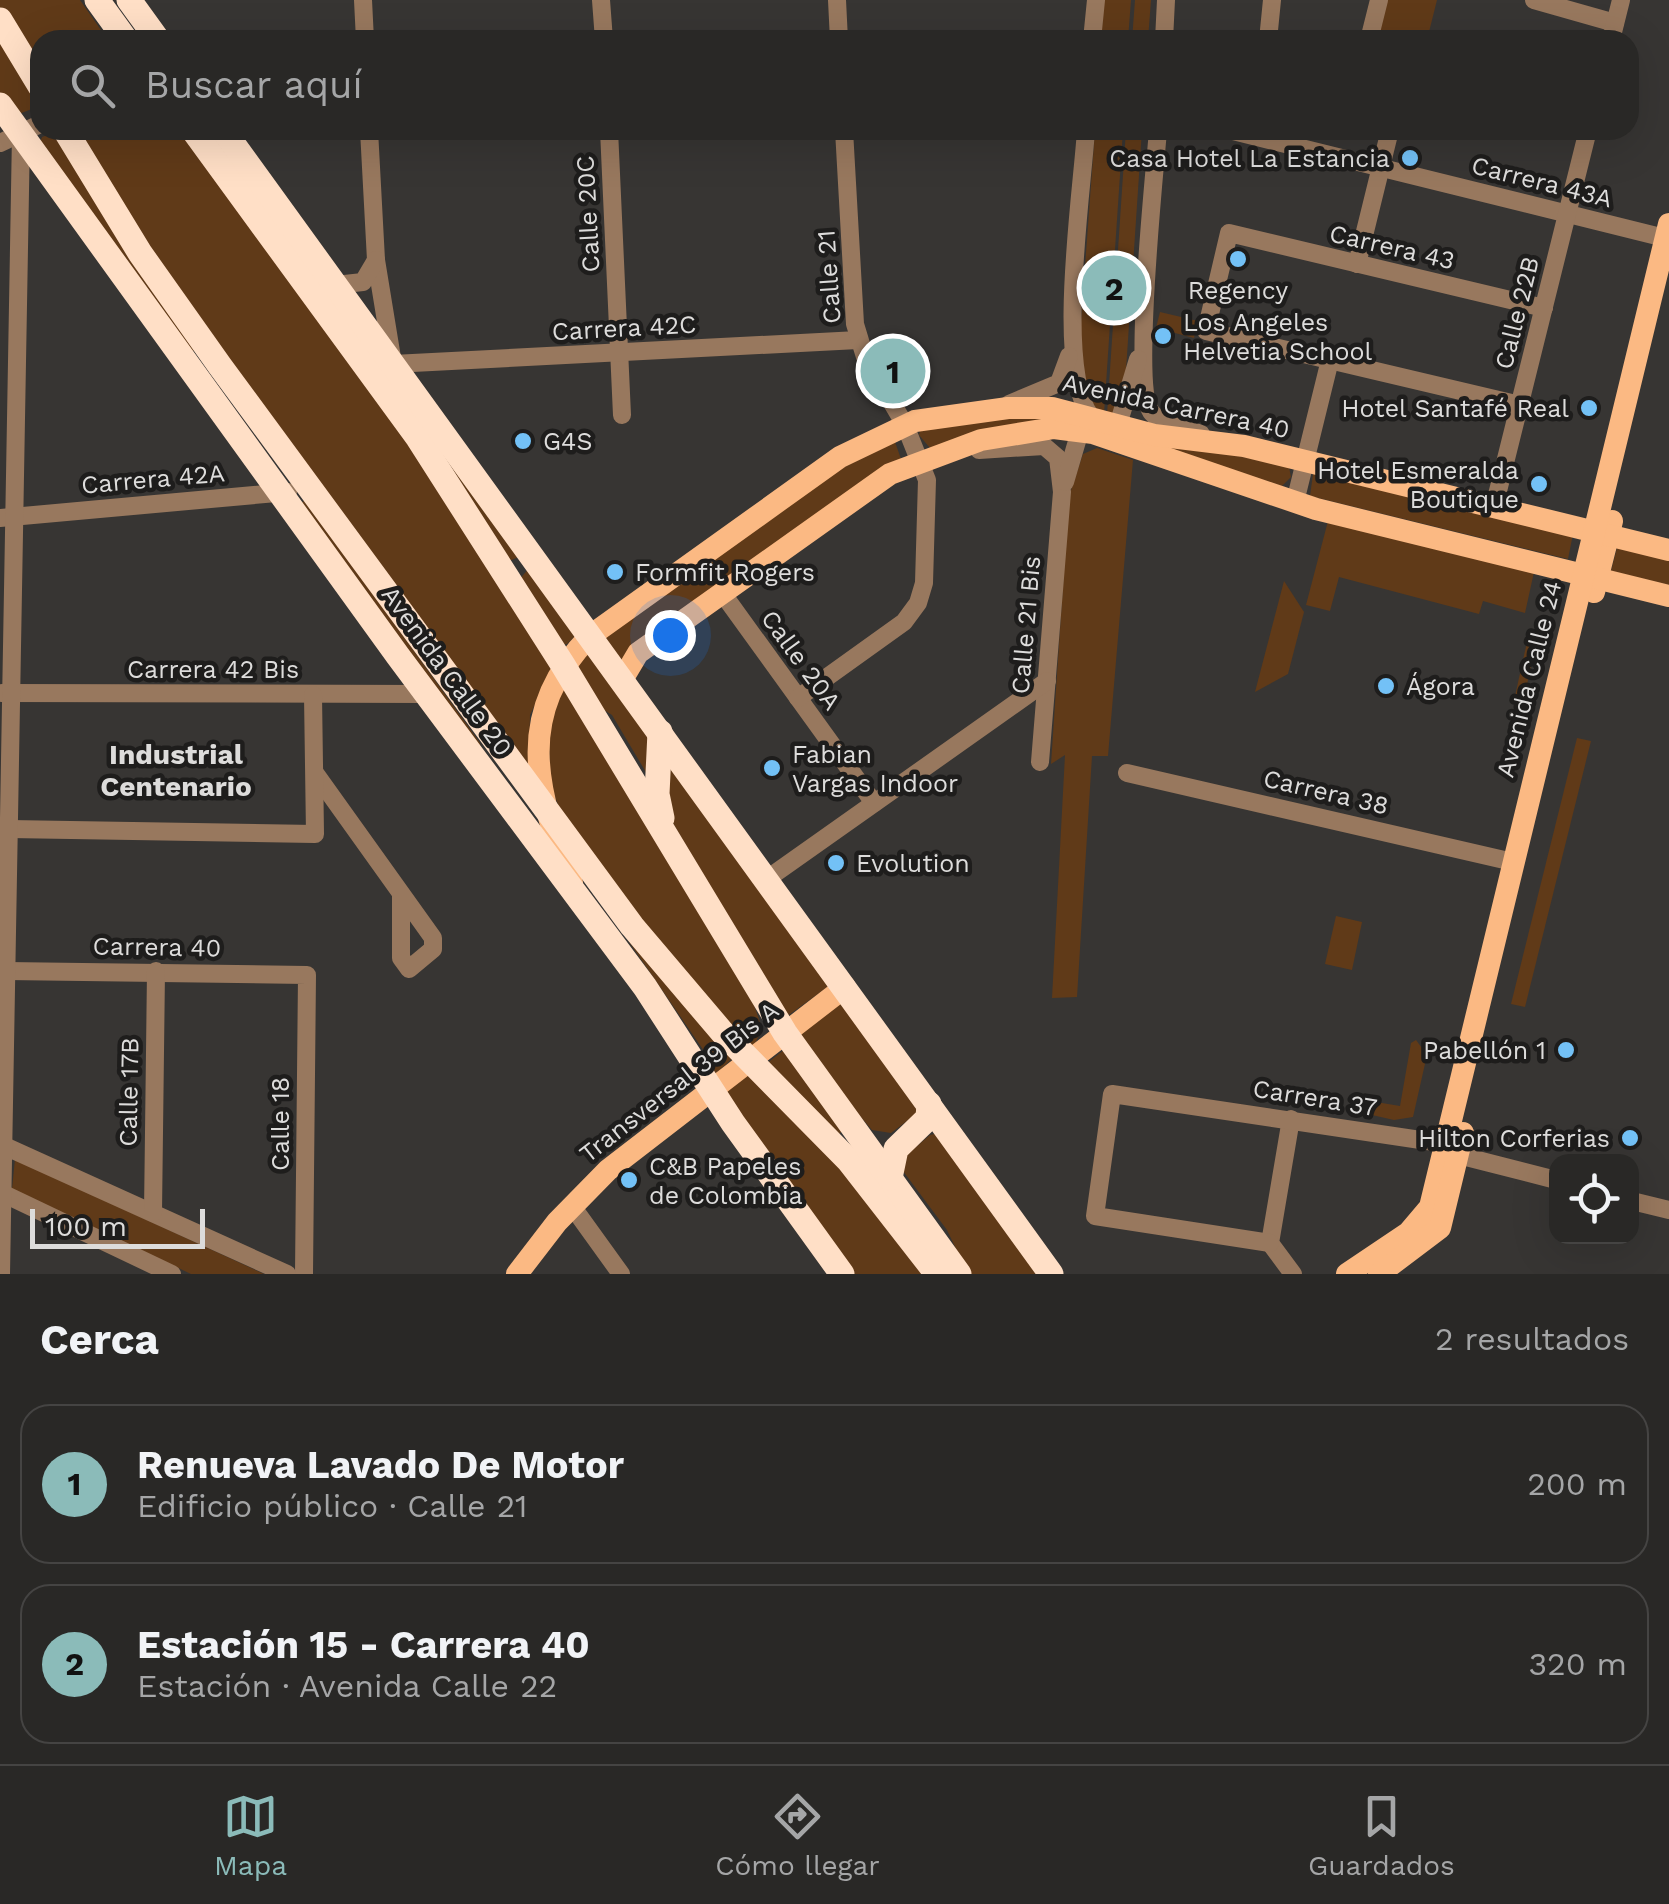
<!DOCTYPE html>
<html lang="es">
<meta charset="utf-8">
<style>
:root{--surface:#292826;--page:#353432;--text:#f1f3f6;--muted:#a5a6a7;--line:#454443;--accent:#8bbbb9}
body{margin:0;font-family:"Work Sans",sans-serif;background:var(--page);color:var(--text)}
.controls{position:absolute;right:30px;bottom:30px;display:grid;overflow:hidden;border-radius:20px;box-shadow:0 10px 40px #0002}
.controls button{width:90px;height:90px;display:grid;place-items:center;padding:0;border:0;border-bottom:2px solid var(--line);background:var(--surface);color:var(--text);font:50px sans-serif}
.scale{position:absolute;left:30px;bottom:25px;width:175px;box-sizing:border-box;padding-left:10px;border:5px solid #dddcdb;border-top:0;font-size:28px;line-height:35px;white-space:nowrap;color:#dddcdb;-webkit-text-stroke:8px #1e1d1c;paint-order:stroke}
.you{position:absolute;left:670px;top:635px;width:35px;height:35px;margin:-25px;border:8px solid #fff;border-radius:50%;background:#1a73e8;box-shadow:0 0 0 15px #1a73e833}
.badge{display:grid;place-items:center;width:65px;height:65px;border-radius:50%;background:var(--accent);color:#111;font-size:32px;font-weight:700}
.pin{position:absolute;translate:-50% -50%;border:5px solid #fff;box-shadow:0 2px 10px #0006}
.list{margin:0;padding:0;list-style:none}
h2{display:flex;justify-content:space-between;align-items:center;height:130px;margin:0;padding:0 40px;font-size:42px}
h2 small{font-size:32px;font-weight:400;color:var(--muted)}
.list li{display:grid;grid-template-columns:65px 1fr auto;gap:30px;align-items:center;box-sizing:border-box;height:160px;margin:0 20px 20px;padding:0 20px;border:2px solid var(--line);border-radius:30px}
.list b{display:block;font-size:38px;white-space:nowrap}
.list p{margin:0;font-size:32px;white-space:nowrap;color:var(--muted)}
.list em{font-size:32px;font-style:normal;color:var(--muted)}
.icon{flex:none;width:55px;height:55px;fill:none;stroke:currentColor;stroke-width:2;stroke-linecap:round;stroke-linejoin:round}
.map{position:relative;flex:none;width:1669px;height:1274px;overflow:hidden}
.search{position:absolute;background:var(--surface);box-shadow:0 10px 40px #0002;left:30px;right:30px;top:30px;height:110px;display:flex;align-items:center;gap:25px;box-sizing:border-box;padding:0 35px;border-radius:30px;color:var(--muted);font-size:38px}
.sheet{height:490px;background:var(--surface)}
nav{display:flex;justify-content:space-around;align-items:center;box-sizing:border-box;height:140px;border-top:2px solid var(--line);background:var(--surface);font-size:28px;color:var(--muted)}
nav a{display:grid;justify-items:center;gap:5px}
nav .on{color:var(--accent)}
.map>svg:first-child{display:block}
</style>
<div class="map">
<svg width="1669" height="1274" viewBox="0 0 1669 1274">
<rect width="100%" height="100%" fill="#373533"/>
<g fill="#603a18">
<path d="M 0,0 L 80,0 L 108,40 L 40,40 L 40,76 L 0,9 Z"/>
<path d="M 1104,0 L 1131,0 L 1128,40 L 1101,40 Z"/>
<path d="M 1135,0 L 1151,0 L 1148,40 L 1132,40 Z"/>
<path d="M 1385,0 L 1437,0 L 1427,40 L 1376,40 Z"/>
<path d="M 0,36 L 40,106 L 16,115 L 0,93 Z"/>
<path d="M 75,130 L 181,130 L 377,392 L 553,666 L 530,715 L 529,769 L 125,216 Z"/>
<path d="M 1095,130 L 1123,130 L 1104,414 L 1090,412 L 1079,349 Z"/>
<path d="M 1126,130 L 1142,130 L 1125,385 L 1120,411 L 1107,415 Z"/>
<path d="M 54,133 L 196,348 L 189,355 L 39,146 L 42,137 Z"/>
<path d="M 1160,312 L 1198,321 L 1194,338 L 1156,328 Z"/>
<path d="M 402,387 L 521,556 L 509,561 Z"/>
<path d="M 1007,414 L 1090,423 L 930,448 L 919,435 L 921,428 Z"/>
<path d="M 895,442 L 901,459 L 620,666 L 600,639 L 826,476 Z"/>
<path d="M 1159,446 L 1193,446 L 1289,467 L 1291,477 L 1282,486 Z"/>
<path d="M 1097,448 L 1133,460 L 1108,756 L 1092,756 L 1077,997 L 1052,998 L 1065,755 L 1051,764 L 1069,496 L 1083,454 Z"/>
<path d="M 1313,474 L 1573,534 L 1568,559 L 1310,496 Z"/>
<path d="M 306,500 L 480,743 L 483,766 L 297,505 Z"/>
<path d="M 1328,521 L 1534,572 L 1525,613 L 1483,601 L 1479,614 L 1339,577 L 1330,611 L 1306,605 Z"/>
<path d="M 1618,544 L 1669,557 L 1669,585 L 1611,571 Z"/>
<path d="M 529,568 L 579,632 L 567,644 L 562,645 L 519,580 Z"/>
<path d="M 1284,581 L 1304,612 L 1288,674 L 1255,692 Z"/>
<path d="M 1527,642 L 1536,644 L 1524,698 L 1515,696 Z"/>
<path d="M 592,646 L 651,732 L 650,779 L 612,715 L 599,707 L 574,664 Z"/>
<path d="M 563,682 L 753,1002 L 762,1028 L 752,1051 L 654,939 L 562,816 L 551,785 L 548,725 Z"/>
<path d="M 1577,738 L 1591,741 L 1525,1007 L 1511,1004 Z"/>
<path d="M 671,755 L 833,983 L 786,1017 L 664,808 Z"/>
<path d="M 1336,916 L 1362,922 L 1352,970 L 1325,964 Z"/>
<path d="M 627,939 L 733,1058 L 714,1075 L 704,1051 Z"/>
<path d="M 844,999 L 919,1112 L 891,1133 L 872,1130 L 832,1084 L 797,1033 Z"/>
<path d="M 1416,1040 L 1427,1055 L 1413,1117 L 1394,1120 L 1363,1113 L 1365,1106 L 1375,1108 L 1376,1102 L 1400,1106 L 1411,1043 Z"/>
<path d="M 785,1049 L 843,1130 L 837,1136 L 766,1064 Z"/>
<path d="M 749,1074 L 838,1162 L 926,1274 L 851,1274 L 720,1094 Z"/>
<path d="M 939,1133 L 1036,1265 L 1035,1274 L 968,1274 L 947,1230 L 903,1171 L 905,1156 L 930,1135 Z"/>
<path d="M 15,1159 L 264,1274 L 191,1274 L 12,1189 Z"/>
</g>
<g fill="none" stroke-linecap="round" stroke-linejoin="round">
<g stroke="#98785e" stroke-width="18">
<path d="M 363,0 L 365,40"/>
<path d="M 601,0 L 604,40"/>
<path d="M 837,0 L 839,40"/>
<path d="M 1534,0 L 1615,23"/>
<path d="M 1092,40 L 1096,0"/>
<path d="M 1164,40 L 1166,0"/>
<path d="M 1268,40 L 1272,0"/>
<path d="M 1369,40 L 1379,0"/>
<path d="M 1611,40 L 1621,0"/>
<path d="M 369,130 L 376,260 L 393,364"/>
<path d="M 609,130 L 622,415"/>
<path d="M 1086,130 C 1082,194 1055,369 1091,417"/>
<path d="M 1158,130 C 1155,171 1131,391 1152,413 C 1162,425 1187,429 1201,434"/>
<path d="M 1229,130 L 1669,239"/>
<path d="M 0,143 L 40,124"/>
<path d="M 1357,264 L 1390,130"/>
<path d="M 335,285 L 363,282 L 376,260"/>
<path d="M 393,364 L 858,340"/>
<path d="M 1009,404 L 1059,383 L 1069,356"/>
<path d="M 1520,405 L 1206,331 L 1229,233 L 1544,308"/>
<path d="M 1118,425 L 1138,359"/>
<path d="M 979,450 L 1044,446 L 1058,458 L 1062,492 L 1040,762"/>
<path d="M 1065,482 L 1080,431"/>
<path d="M 1295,502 L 1330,360"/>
<path d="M 1494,507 L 1588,130"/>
<path d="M 0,518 L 288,492"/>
<path d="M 723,594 L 874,803"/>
<path d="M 2,693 L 426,694"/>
<path d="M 798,698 L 904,622 L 918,603 L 924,583 L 927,480 L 905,425 L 865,357 L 855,324 L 844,130"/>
<path d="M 315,773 L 433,938 L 433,949 L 409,969 L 401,958 L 401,894"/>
<path d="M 1127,773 L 1513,862"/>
<path d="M 9,829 L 315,834 L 313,695"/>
<path d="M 767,879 L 1047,681"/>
<path d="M 6,971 L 307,975 L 304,1274"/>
<path d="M 1291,1119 L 1270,1243 L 1293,1274"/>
<path d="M 0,1144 L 287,1274"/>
<path d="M 0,1192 L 172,1274"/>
<path d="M 1632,1201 L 1669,1210"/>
<path d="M 572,1206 L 621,1274"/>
<path d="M 153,1213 L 156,971"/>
<path d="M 1270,1243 L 1095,1216 L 1112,1094 L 1434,1142 L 1466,1157 L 1556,1180"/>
<path d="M 1,1274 L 21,134"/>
</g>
<g stroke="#fbb983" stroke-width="22">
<path d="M 1594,592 L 1612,521"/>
<path d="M 622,680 L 638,653 L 890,474 L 981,440 L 1054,428 L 1093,433 L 1316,509 L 1669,596"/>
<path d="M 572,883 C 536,791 513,714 590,636 L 840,457 L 915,421 L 1008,408 L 1052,408 L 1154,435 L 1244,446 L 1669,550"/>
<path d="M 517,1274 L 557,1222 L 608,1170 L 845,987"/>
<path d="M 1347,1274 L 1408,1233 L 1430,1207 L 1669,224"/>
<path d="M 1379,1274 L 1440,1228 L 1463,1133"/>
</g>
<g stroke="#ffdfc6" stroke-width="25">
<path d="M 97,0 L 126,40"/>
<path d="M 129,0 L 158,40"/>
<path d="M 0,20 L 40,86"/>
<path d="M 0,105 L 398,656 L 645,987 L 733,1123 L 842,1274"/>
<path d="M 65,130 L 140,253 L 220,366 L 632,926 L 722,1032 L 849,1161 L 937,1274"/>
<path d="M 193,130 L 418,438 L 563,665 L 785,1033 L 959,1274"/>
<path d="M 223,130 L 1051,1274"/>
<path d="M 660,732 L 657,794 L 662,818"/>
<path d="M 890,1178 L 896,1149 L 928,1118 L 929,1104"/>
</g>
</g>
<g fill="#73c1f6" stroke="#1e1d1c" stroke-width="4">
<circle cx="1410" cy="158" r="10"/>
<circle cx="1238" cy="259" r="10"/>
<circle cx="1163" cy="336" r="10"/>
<circle cx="1589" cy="408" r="10"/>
<circle cx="523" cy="441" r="10"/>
<circle cx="1539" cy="484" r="10"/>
<circle cx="615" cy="572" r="10"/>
<circle cx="1386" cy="686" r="10"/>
<circle cx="772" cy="768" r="10"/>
<circle cx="836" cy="863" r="10"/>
<circle cx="1566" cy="1050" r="10"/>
<circle cx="1630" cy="1138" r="10"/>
<circle cx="629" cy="1180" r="10"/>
</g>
<g text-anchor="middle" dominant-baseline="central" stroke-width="9" stroke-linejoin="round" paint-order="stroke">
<g font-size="25" fill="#dddcdb" stroke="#1e1d1c" text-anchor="start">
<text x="1390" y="158" text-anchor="end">Casa Hotel La Estancia</text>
<text x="1238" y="290" text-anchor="middle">Regency</text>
<text x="1183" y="322">Los Angeles<tspan x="1183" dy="29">Helvetia School</tspan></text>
<text x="1569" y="408" text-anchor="end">Hotel Santafé Real</text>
<text x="543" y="441">G4S</text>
<text x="1519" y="470" text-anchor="end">Hotel Esmeralda<tspan x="1519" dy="29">Boutique</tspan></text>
<text x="635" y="572">Formfit Rogers</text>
<text x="1406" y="686">Ágora</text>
<text x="792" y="754">Fabian<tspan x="792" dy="29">Vargas Indoor</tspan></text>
<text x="856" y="863">Evolution</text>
<text x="1546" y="1050" text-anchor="end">Pabellón 1</text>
<text x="1610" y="1138" text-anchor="end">Hilton Corferias</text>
<text x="649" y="1166">C&amp;B Papeles<tspan x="649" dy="29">de Colombia</tspan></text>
</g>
<g font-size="25" fill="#dddcdb" stroke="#1e1d1c">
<text transform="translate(1542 182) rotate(14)">Carrera 43A</text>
<text transform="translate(588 214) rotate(-93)">Calle 20C</text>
<text transform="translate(1392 247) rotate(13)">Carrera 43</text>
<text transform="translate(829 277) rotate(-94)">Calle 21</text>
<text transform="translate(1517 313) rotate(-76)">Calle 22B</text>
<text transform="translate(624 328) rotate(-3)">Carrera 42C</text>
<text transform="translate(1176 406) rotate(12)">Avenida Carrera 40</text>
<text transform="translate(153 479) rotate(-5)">Carrera 42A</text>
<text transform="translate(1026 625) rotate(-85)">Calle 21 Bis</text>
<text transform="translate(801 660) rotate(54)">Calle 20A</text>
<text x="213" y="669">Carrera 42 Bis</text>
<text transform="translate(447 671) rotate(54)">Avenida Calle 20</text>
<text transform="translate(1529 679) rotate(-76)">Avenida Calle 24</text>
<text transform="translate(1326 792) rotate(13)">Carrera 38</text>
<text transform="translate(157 947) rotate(1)">Carrera 40</text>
<text transform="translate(679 1082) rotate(-38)">Transversal 39 Bis A</text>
<text transform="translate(129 1092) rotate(-89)">Calle 17B</text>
<text transform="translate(1315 1098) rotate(9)">Carrera 37</text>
<text transform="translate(280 1124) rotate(-90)">Calle 18</text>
</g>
<g font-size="28" font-weight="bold" fill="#dddcdb" stroke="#1e1d1c">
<text x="176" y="754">Industrial<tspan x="176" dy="32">Centenario</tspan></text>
</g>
</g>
</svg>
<div class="controls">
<button><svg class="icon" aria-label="locate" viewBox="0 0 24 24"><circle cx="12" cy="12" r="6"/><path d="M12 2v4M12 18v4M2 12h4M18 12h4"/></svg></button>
</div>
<div class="scale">100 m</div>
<div class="you"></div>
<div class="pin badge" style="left:893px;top:371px">1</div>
<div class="pin badge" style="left:1114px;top:288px">2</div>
<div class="search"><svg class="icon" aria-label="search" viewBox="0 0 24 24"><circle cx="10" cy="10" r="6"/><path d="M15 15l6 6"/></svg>Buscar aquí</div>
</div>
<section class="sheet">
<h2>Cerca<small>2 resultados</small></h2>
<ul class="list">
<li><span class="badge">1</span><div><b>Renueva Lavado De Motor</b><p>Edificio público · Calle 21</p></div><em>200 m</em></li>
<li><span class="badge">2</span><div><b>Estación 15 - Carrera 40</b><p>Estación · Avenida Calle 22</p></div><em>320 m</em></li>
</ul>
</section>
<nav>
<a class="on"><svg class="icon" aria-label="map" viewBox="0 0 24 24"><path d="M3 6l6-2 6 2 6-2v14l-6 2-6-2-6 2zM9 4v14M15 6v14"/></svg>Mapa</a>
<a><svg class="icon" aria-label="directions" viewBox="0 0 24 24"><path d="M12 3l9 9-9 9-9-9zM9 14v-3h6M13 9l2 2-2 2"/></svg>Cómo llegar</a>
<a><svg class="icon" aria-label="saved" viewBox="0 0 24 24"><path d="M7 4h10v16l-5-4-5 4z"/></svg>Guardados</a>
</nav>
